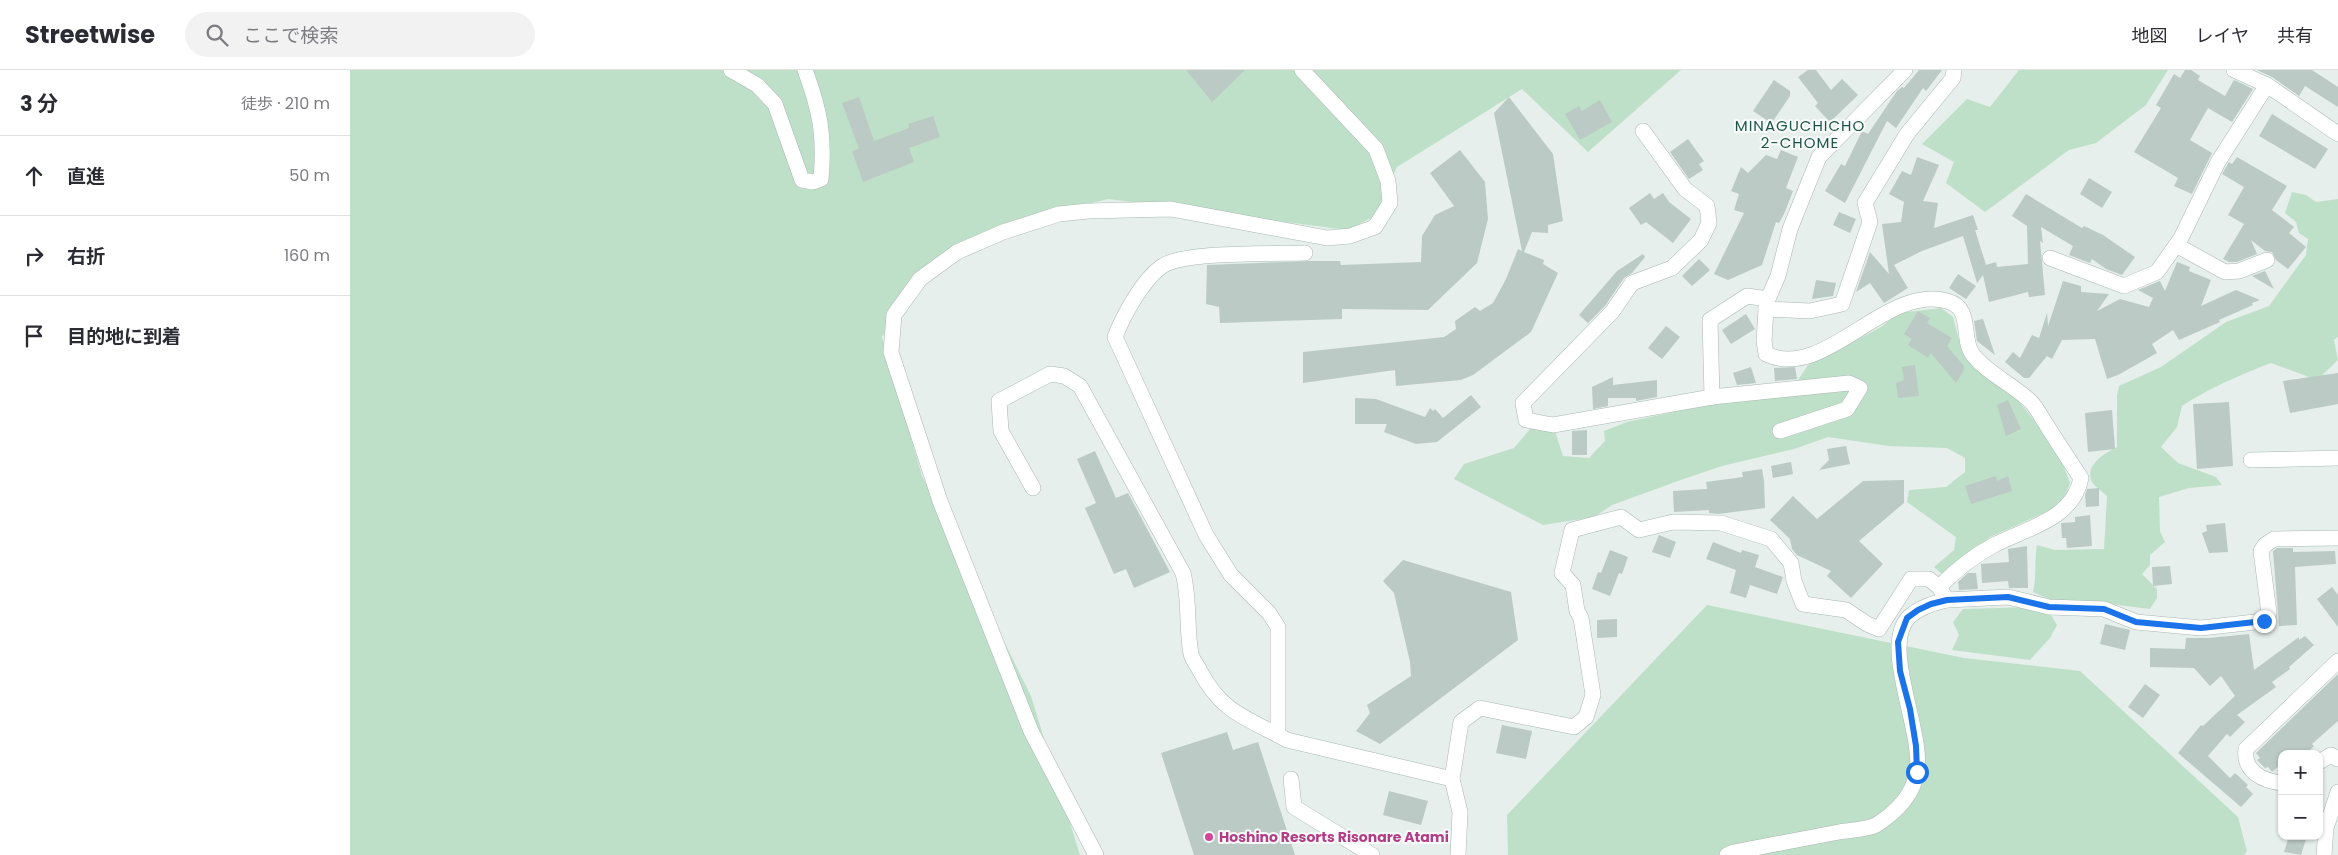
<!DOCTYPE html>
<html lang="ja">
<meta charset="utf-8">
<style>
:root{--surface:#fff;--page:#f2f2f3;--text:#2b2b33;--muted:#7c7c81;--line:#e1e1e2}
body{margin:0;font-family:Poppins,"Noto Sans JP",sans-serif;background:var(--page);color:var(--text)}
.controls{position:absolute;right:15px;bottom:15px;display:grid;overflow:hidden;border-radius:10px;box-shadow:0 1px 4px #0004}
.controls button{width:45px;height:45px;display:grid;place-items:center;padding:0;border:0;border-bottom:1px solid var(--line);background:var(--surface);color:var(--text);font:25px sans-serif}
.stop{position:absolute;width:15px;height:15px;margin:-11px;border:4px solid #1a73e8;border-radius:50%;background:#fff}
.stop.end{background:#1a73e8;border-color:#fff;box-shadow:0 1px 5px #0008}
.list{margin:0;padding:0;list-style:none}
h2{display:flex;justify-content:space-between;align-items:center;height:65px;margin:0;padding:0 20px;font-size:21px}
h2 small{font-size:16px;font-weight:400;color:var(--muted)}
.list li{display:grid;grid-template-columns:32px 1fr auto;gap:15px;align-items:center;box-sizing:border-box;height:80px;padding:0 20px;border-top:1px solid var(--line)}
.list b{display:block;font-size:19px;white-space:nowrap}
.list em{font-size:16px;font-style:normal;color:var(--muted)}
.icon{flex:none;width:28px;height:28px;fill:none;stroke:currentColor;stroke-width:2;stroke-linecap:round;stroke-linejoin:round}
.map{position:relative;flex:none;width:1988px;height:785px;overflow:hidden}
header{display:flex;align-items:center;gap:30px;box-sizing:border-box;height:70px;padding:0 25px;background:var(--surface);border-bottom:1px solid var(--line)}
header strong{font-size:24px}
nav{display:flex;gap:28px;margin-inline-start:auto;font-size:18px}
.search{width:350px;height:45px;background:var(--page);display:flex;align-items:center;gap:12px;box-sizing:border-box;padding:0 18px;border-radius:28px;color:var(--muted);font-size:19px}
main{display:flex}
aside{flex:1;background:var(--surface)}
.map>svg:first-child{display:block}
</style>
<header>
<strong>Streetwise</strong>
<div class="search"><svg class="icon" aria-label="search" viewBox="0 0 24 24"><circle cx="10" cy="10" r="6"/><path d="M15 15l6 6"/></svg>ここで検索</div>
<nav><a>地図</a><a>レイヤ</a><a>共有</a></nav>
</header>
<main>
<aside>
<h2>3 分<small>徒歩 · 210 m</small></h2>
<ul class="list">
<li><svg class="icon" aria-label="ahead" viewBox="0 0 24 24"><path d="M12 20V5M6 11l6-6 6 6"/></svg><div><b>直進</b></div><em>50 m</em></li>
<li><svg class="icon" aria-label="right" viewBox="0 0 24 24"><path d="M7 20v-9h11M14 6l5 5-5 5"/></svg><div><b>右折</b></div><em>160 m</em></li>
<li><svg class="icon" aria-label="arrive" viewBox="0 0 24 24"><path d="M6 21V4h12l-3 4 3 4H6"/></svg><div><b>目的地に到着</b></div></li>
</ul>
</aside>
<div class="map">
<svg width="1988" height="785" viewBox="0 0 1988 785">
<rect width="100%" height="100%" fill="#e6efeb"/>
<g fill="#bfe0c8">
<path d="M 0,0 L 1331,0 L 1238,82 L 1172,19 L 1047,97 L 1025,146 L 997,160 L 758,129 L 649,156 L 569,205 L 532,267 L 572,406 L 681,626 L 730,785 L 0,785 Z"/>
<path d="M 1669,0 L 1818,0 L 1796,35 L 1746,73 L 1719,80 L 1635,142 L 1596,113 L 1604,92 L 1572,74 L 1617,29 L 1640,37 Z"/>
<path d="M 1942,122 L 1956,125 L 1966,132 L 1988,129 L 1988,267 L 1984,270 L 1988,290 L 1967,310 L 1921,293 C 1890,305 1859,318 1832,336 L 1827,357 L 1811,377 L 1828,393 L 1866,407 L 1872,415 L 1839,418 L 1809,427 L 1810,461 L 1815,472 L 1800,485 L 1800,495 L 1792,504 L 1807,519 L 1807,528 L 1800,539 L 1728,530 L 1701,530 L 1683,522 C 1687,506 1684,491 1687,475 L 1705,480 L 1754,479 L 1757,426 C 1753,422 1745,417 1742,412 C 1734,395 1755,383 1767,377 L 1767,325 L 1769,316 L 1811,297 L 1876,252 L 1919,236 L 1956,185 L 1958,169 L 1949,163 L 1946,152 L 1935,143 Z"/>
<path d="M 1591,238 L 1603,247 L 1611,278 L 1629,300 L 1655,315 L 1699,368 L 1714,397 L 1720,413 L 1712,435 L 1640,467 L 1594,506 L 1584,497 L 1604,480 L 1606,467 L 1557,432 L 1559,420 L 1596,417 L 1615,402 L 1615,388 L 1597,378 L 1539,376 L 1478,367 L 1444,379 L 1372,396 L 1328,411 L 1262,435 L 1244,447 L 1193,455 L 1104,409 L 1114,394 L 1164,378 L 1181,358 L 1203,355 L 1213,386 L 1239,388 L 1255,371 L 1254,361 L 1277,352 L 1444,316 L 1458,295 L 1531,257 L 1549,243 Z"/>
<path d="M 1357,535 L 1614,588 L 1730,601 L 1888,747 L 1897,781 L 1894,785 L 1158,785 L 1157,745 Z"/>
<path d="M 1687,537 L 1701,545 L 1707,555 L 1700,568 L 1680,590 L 1602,580 L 1609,565 L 1603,552 L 1613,539 Z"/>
</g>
<g fill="#bbcac4">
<path d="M 836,0 L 895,0 L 862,32 Z"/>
<path d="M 1458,0 L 1466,0 L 1481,20 L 1492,9 L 1508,25 L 1480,52 L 1465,36 L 1468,33 L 1448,7 Z"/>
<path d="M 1569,0 L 1592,0 L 1576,21 L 1573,18 L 1546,58 L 1537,51 L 1495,133 L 1475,121 L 1491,94 L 1495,96 L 1512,61 L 1518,64 L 1547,21 L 1552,17 L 1554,18 Z"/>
<path d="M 1835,0 L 1841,0 L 1850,6 L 1848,10 L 1875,26 L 1884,10 L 1903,19 L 1882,52 L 1858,38 L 1840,70 L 1862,83 L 1842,124 L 1824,116 L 1828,108 L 1784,82 L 1811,38 L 1806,35 L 1824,4 L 1830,8 Z"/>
<path d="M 1907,0 L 1962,0 L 1988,17 L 1988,37 L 1955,16 L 1949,26 L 1922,7 Z"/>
<path d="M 1424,10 L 1440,21 L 1440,26 L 1423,51 L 1418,51 L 1403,41 Z"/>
<path d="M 509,27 L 524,71 L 559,58 L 558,54 L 583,46 L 590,67 L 559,78 L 564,92 L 513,112 L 502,81 L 509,79 L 492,33 Z"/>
<path d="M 1159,27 L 1203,84 L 1213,151 L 1198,155 L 1198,163 L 1182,162 L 1174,182 L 1194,190 L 1193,194 L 1208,203 L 1181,262 L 1123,305 L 1111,310 L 1046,316 L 1045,300 L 953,313 L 953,282 L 1094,267 L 1106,259 L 1105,251 L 1125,237 L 1130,241 L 1143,233 L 1156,209 L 1168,179 L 1172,181 L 1144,43 Z"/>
<path d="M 1250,30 L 1262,52 L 1230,70 L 1215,44 L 1229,36 L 1232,41 Z"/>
<path d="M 1922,44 L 1978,79 L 1965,99 L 1909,66 Z"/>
<path d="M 1338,69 L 1354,91 L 1349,94 L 1353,100 L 1339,109 L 1320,82 Z"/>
<path d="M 1110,80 L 1135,112 L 1138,149 L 1127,193 L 1078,240 L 992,239 L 992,249 L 870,253 L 869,237 L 856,234 L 857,195 L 960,191 L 990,191 L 991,195 L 1071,192 L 1072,166 L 1085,145 L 1104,136 L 1080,103 Z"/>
<path d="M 1431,80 L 1448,87 L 1436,118 L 1443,121 L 1434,144 L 1429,153 L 1426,152 L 1412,195 L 1378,210 L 1364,204 L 1394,143 L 1384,140 L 1389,124 L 1381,121 L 1391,97 L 1398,103 L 1416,85 L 1427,89 Z"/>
<path d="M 1567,87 L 1589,95 L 1573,131 L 1588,133 L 1584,158 L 1623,145 L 1628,160 L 1625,160 L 1636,195 L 1646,192 L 1647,197 L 1678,194 L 1677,156 L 1662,146 L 1676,124 L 1732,158 L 1734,156 L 1753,165 L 1785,187 L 1772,205 L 1756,199 L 1742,189 L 1740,193 L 1719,185 L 1723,176 L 1691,157 L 1693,173 L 1690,171 L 1695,225 L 1679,227 L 1678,222 L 1639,232 L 1633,205 L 1627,213 L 1613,166 L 1572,181 L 1544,195 L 1558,218 L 1534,233 L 1520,213 L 1506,222 L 1520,182 L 1539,204 L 1532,154 L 1551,152 L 1554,132 L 1539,124 L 1552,101 L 1561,105 Z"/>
<path d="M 1887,87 L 1937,116 L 1922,140 L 1944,157 L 1939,163 L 1956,177 L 1938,199 L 1926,190 L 1922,182 L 1915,181 L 1901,170 L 1907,184 L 1887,192 L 1879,192 L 1873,189 L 1894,154 L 1878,145 L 1894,117 L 1872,104 L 1879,92 L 1882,94 Z"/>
<path d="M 1739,108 L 1762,122 L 1752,138 L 1730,124 Z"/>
<path d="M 1300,123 L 1304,129 L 1313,123 L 1319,132 L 1341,149 L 1323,173 L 1296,152 L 1291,155 L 1279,138 Z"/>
<path d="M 1489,142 L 1506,149 L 1500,163 L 1483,155 Z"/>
<path d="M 1293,184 L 1295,187 L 1282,203 L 1274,208 L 1255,236 L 1238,253 L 1229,245 L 1267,201 Z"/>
<path d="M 1349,189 L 1360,200 L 1342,216 L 1332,206 Z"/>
<path d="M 1827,192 L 1840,197 L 1839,201 L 1861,210 L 1851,236 L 1886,220 L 1910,230 L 1902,233 L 1903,235 L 1869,250 L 1870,252 L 1829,270 L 1823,260 L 1802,274 L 1807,283 L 1768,305 L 1757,309 L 1745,269 L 1712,270 L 1702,289 L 1697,286 L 1679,308 L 1674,308 L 1655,292 L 1663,282 L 1670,288 L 1682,265 L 1689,268 L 1697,243 L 1698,256 L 1713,211 L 1731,216 L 1731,222 L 1759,224 L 1747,241 L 1770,229 L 1799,237 L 1803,228 L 1788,220 L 1810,211 L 1815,221 Z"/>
<path d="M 1915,201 L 1924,219 L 1902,206 Z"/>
<path d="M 1608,204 L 1626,216 L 1616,229 L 1599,218 Z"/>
<path d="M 1466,210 L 1486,213 L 1483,226 L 1462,229 Z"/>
<path d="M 1568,241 L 1580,248 L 1577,253 L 1602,268 L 1597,276 L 1614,296 L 1614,300 L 1606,313 L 1581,283 L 1578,288 L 1558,275 L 1562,269 L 1554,264 Z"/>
<path d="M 1396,244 L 1405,259 L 1381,274 L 1372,260 Z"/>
<path d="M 1633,249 L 1645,285 L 1627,271 L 1624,251 Z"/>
<path d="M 1316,256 L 1330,267 L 1312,289 L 1298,278 Z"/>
<path d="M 1565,295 L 1569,326 L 1548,328 L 1546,313 L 1554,310 L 1552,297 Z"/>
<path d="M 1401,297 L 1406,313 L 1387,315 L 1383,303 Z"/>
<path d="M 1445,297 L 1447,309 L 1425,311 L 1424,298 Z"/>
<path d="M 1988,303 L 1988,334 L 1940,343 L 1933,311 Z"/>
<path d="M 1263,307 L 1263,315 L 1307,310 L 1307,327 L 1286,331 L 1286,328 L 1258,328 L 1258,336 L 1243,339 L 1242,317 Z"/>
<path d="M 1121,325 L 1131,337 L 1087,372 L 1066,374 L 1034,362 L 1037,354 L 1005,354 L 1005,328 L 1026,329 L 1075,347 L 1080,338 L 1083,341 L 1085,339 L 1093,348 Z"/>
<path d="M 1658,330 L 1671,359 L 1656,366 L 1647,335 Z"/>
<path d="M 1879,332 L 1883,396 L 1847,399 L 1843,334 Z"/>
<path d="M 1762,340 L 1765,379 L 1738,382 L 1735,343 Z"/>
<path d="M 1237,360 L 1237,385 L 1222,385 L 1222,361 Z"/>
<path d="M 1496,376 L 1500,394 L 1469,400 L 1479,390 L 1477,379 Z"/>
<path d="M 745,381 L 766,428 L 778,423 L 820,502 L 784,518 L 776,499 L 764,504 L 735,438 L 746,433 L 727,389 Z"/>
<path d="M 1441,392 L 1443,404 L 1423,408 L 1421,396 Z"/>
<path d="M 1412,399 L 1414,411 L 1415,438 L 1368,444 L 1359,443 L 1359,440 L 1324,442 L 1323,421 L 1357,419 L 1356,412 L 1393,407 L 1392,402 Z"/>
<path d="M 1646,406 L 1647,411 L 1658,406 L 1662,421 L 1621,434 L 1615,416 Z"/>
<path d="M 1554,410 L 1554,433 L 1509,471 L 1533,494 L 1501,528 L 1477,506 L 1481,501 L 1447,485 L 1442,479 L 1440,469 L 1420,450 L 1443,426 L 1467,449 L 1513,411 Z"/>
<path d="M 1749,418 L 1749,436 L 1736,437 L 1735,425 L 1737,419 Z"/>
<path d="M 1740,445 L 1742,476 L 1717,478 L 1716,468 L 1712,468 L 1711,453 L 1725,452 L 1725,447 Z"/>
<path d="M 1875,453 L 1878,482 L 1859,483 L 1852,463 L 1857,461 L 1856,455 Z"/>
<path d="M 1309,465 L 1326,472 L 1320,488 L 1302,482 Z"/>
<path d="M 1363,472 L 1391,483 L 1392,480 L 1409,485 L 1405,497 L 1433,507 L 1427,524 L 1400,515 L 1396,528 L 1380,523 L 1386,500 L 1356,489 Z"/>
<path d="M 1677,476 L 1678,518 L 1659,518 L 1658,511 L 1632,513 L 1631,494 L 1659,492 L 1658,479 Z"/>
<path d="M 1927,478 L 1943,478 L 1943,482 L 1985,481 L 1986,494 L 1945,497 L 1947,555 L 1929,556 L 1923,481 Z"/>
<path d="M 1260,480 L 1278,487 L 1272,504 L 1269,503 L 1260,526 L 1242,519 L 1248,502 L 1251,503 Z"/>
<path d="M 1053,490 L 1161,522 L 1168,570 L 1030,674 L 1006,661 L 1020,643 L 1017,635 L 1061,606 L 1060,592 L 1044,523 L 1033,511 Z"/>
<path d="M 1820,496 L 1822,514 L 1803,516 L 1802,497 Z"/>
<path d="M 1618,503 L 1626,503 L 1628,519 L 1609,520 L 1608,512 Z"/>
<path d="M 1982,517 L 1988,525 L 1988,557 L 1967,529 Z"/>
<path d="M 1267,549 L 1267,567 L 1247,568 L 1247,550 Z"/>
<path d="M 1755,554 L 1780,560 L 1775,580 L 1750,574 Z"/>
<path d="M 1899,564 L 1904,600 L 1949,567 L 1949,570 L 1955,566 L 1964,575 L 1939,597 L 1940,599 L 1922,612 L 1926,617 L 1887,645 L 1895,652 L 1880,667 L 1877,664 L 1858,686 L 1880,708 L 1885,703 L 1898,715 L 1896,717 L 1903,724 L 1891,737 L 1828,683 L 1851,655 L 1853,656 L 1885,626 L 1871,606 L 1860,616 L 1844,598 L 1800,597 L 1800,578 L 1835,579 L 1836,568 L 1859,568 Z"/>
<path d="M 1988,604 L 1988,651 L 1962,674 L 1964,676 L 1956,684 L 1932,684 L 1932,693 L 1922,702 L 1918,697 L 1915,698 L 1907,690 L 1910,688 L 1906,683 Z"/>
<path d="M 1795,614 L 1810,625 L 1793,648 L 1778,637 Z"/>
<path d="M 1152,655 L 1182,661 L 1176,689 L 1146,683 Z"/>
<path d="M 877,662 L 883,680 L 908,672 L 945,785 L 844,785 L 811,683 Z"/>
<path d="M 1039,721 L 1078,731 L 1071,755 L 1033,745 Z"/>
<path d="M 1939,766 L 1957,766 L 1951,785 L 1934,782 Z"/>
</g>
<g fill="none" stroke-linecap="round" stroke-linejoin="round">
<defs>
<g id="minor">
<path d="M 381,0 L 407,15 L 425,34 L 452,110 L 463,112 L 471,109 C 475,66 470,40 455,0"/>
<path d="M 1884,0 L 1917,15 L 1988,64"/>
<path d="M 1293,61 L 1335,119 L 1357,136 L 1359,153 L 1351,170 L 1322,198 L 1282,213 L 1262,242 L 1173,333 L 1176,350 L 1203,355 L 1362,327 L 1360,250 L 1397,226 L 1418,229"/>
<path d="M 1826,175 L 1875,202 L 1889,201 L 1917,190"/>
<path d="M 955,183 C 926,184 831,181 811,197 C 792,211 773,246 765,267 L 856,465 L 881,505 L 919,543 L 928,557 L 928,665 L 937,670 L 1102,709"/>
<path d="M 1700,188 L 1774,216 L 1807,202 L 1831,168 L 1868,92 L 1917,15"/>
<path d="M 1416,238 L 1418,229 L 1428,206 L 1440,159 L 1469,87 L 1555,0"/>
<path d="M 1362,327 L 1499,313 L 1510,318 L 1497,339 L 1430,361"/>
<path d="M 1901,390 L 1988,388"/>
<path d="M 683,418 L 651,361 L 649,331 L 700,304 L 714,306 L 730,316 L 833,503 C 840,530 836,557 841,584 C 842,589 847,595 850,601 C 870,639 891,646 928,665"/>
<path d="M 1589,517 C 1606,500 1623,486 1644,475 C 1676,458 1723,450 1731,408 C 1719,390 1707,372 1696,354 C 1691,347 1687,338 1681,332 C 1664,315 1638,304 1623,285 C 1610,268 1624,238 1597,231 C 1534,214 1475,312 1416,284 L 1414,271 L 1416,239 L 1460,241 L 1492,234 L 1520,152 L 1515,133 L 1557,64 L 1603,8 L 1604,0"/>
<path d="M 1969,692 L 1981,685 L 1988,689"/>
<path d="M 941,709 L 944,737 L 1022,785"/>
<path d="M 1932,713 C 1912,711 1893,701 1896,679 L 1988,591"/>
<path d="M 746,785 L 681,661 L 590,431 L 541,282 L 544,245 L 570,209 L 607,182 L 653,162 L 709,144 L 738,141 L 821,139 L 977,168 L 1000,166 L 1025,157 L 1040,133 L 1038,111 L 1026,79 L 952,0"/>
<path d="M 1108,785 L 1110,742 L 1102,709 L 1111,652 L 1130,638 L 1224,657 L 1236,647 L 1243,625 L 1231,548 L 1227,541 L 1223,515 L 1212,503 L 1222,460 L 1271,447 L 1289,460 L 1323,452 L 1371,453 L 1421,469 L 1441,493 L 1444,511 L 1453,534 L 1496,540 L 1517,554 L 1529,559 L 1561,509 L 1579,509 L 1589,517 L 1597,530 L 1658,527 L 1699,537 L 1754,539 L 1786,552 L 1851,558 L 1914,551 L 1919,543 L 1911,481 L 1915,475 L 1924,469 L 1988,468"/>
<path d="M 1377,785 L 1384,782 C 1419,775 1454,769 1489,762 C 1500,760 1516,760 1526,755 C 1545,743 1563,725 1567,702 C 1574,662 1530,576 1559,547 C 1570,537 1583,533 1597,530"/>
<path d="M 1974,785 L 1976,758 L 1988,722"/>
</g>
</defs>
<use href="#minor" stroke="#a8b8b2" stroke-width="16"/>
<use href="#minor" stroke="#fff" stroke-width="15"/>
</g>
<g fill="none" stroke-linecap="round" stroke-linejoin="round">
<path stroke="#1a73e8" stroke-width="6" d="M 1567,702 L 1566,676 L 1560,639 L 1550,601 L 1548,572 L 1557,548 L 1568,540 L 1581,534 L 1597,530 L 1658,527 L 1699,537 L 1754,539 L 1786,552 L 1851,558 L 1914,551"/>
</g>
<circle fill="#d1479c" stroke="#f7fbf9" stroke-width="2" cx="859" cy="767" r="5"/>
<g text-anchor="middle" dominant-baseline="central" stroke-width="4" stroke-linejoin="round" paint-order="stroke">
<g font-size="14" font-weight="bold" fill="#b23c85" stroke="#f7fbf9" text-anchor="start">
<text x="869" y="767">Hoshino Resorts Risonare Atami</text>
</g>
<g font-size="15" letter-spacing="1" fill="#1f5548" stroke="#f7fbf9">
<text x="1450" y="55">MINAGUCHICHO<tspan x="1450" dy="17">2-CHOME</tspan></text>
</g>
</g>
</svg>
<div class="controls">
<button>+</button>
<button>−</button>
</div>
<div class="stop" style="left:1567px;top:702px"></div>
<div class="stop end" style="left:1914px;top:551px"></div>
</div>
</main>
